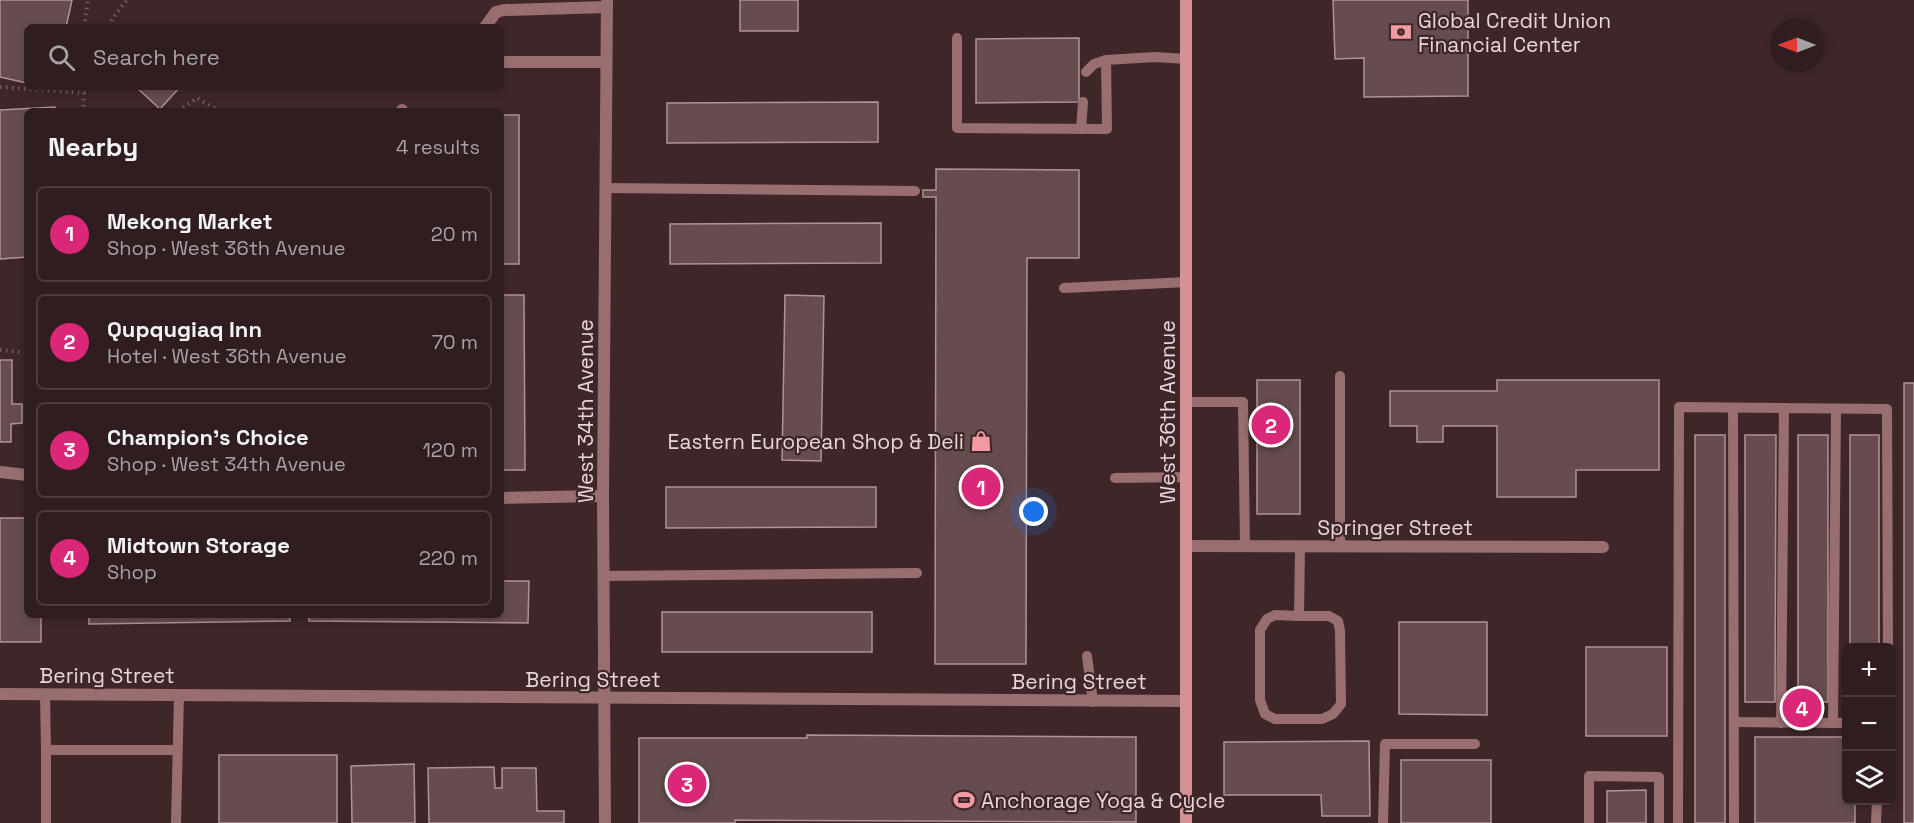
<!DOCTYPE html>
<meta charset="utf-8">
<style>
:root{--surface:#2f1d1f;--page:#372628;--text:#f1f3f6;--muted:#a7a2a4;--line:#4a3b3d;--accent:#db2777}
body{margin:0;font-family:"Space Grotesk",sans-serif;background:var(--page);color:var(--text)}
.controls{position:absolute;right:18px;bottom:18px;display:grid;overflow:hidden;border-radius:9px;box-shadow:0 3px 9px #0003}
.controls button{width:54px;height:54px;display:grid;place-items:center;padding:0;border:0;border-bottom:2px solid var(--line);background:var(--surface);color:var(--text);font:30px sans-serif}
.compass{position:absolute;left:1770px;top:18px;width:54px;height:54px;border-radius:50%;background:var(--surface);box-shadow:0 3px 9px #0003;rotate:270deg}
.you{position:absolute;left:1034px;top:512px;width:21px;height:21px;margin:-15px;border:4px solid #fff;border-radius:50%;background:#1a73e8;box-shadow:0 0 0 9px #1a73e833}
.badge{display:grid;place-items:center;width:39px;height:39px;border-radius:50%;background:var(--accent);color:#fff;font-size:20px;font-weight:700}
.pin{position:absolute;translate:-50% -50%;border:3px solid #fff;box-shadow:0 2px 6px #0006}
.list{margin:0;padding:0;list-style:none}
h2{display:flex;justify-content:space-between;align-items:center;height:78px;margin:0;padding:0 24px;font-size:26px}
h2 small{font-size:20px;font-weight:400;color:var(--muted)}
.list li{display:grid;grid-template-columns:39px 1fr auto;gap:18px;align-items:center;box-sizing:border-box;height:96px;margin:0 12px 12px;padding:0 12px;border:2px solid var(--line);border-radius:9px}
.list b{display:block;font-size:22px;white-space:nowrap}
.list p{margin:0;font-size:20px;white-space:nowrap;color:var(--muted)}
.list em{font-size:20px;font-style:normal;color:var(--muted)}
.icon{flex:none;width:33px;height:33px;fill:none;stroke:currentColor;stroke-width:2;stroke-linecap:round;stroke-linejoin:round}
.map{position:relative;flex:none;width:1914px;height:823px;overflow:hidden}
.search{position:absolute;background:var(--surface);box-shadow:0 3px 9px #0003;left:24px;top:24px;width:480px;height:66px;display:flex;align-items:center;gap:15px;box-sizing:border-box;padding:0 21px;border-radius:9px;color:var(--muted);font-size:22px}
.panel{position:absolute;background:var(--surface);box-shadow:0 3px 9px #0003;left:24px;top:108px;width:480px;height:510px;border-radius:9px}
.map>svg:first-child{display:block}
</style>
<div class="map">
<svg width="1914" height="823" viewBox="0 0 1914 823">
<rect width="100%" height="100%" fill="#3f2729"/>
<g fill="#664c4e" stroke="#b19395" stroke-width="1.5">
<path d="M 0,0 L 72,0 L 66,27 L 27,27 L 27,83 L 0,77 Z"/>
<rect x="740" y="0" width="58" height="31"/>
<path d="M 1333,0 L 1468,0 L 1468,96 L 1364,97 L 1364,58 L 1335,59 Z"/>
<path d="M 1079,38 L 1079,102 L 976,103 L 976,39 Z"/>
<path d="M 136,87 L 180,87 L 160,109 Z"/>
<path d="M 878,102 L 878,142 L 667,143 L 667,103 Z"/>
<path d="M 55,107 L 55,111 L 27,111 L 27,257 L 0,259 L 0,110 Z"/>
<rect x="501" y="115" width="18" height="149"/>
<path d="M 936,169 L 1079,170 L 1079,258 L 1027,258 L 1026,664 L 935,664 L 936,197 L 923,197 L 923,190 L 936,190 Z"/>
<path d="M 881,223 L 881,263 L 670,264 L 670,224 Z"/>
<path d="M 501,295 L 524,295 L 525,470 L 501,470 Z"/>
<path d="M 785,295 L 824,296 L 821,461 L 782,460 Z"/>
<path d="M 0,360 L 12,360 L 12,404 L 22,404 L 22,423 L 11,424 L 11,442 L 0,442 Z"/>
<rect x="1257" y="380" width="43" height="134"/>
<path d="M 1497,380 L 1659,380 L 1659,470 L 1576,470 L 1576,497 L 1497,497 L 1497,426 L 1443,426 L 1443,442 L 1417,442 L 1417,426 L 1390,426 L 1390,391 L 1497,391 Z"/>
<rect x="1904" y="383" width="10" height="440"/>
<rect x="1695" y="435" width="30" height="388"/>
<path d="M 1745,435 L 1776,435 L 1775,702 L 1745,702 Z"/>
<rect x="1798" y="435" width="30" height="267"/>
<rect x="1850" y="435" width="29" height="213"/>
<path d="M 666,487 L 876,487 L 876,527 L 666,528 Z"/>
<path d="M 0,518 L 27,518 L 27,615 L 41,615 L 41,642 L 0,642 Z"/>
<path d="M 501,581 L 529,581 L 528,623 L 309,621 L 309,615 L 501,615 Z"/>
<rect x="662" y="612" width="210" height="40"/>
<path d="M 89,615 L 290,615 L 290,621 L 89,624 Z"/>
<path d="M 1399,622 L 1487,622 L 1487,715 L 1399,714 Z"/>
<rect x="1586" y="647" width="81" height="89"/>
<path d="M 807,735 L 1136,737 L 1136,822 L 735,820 L 735,823 L 639,823 L 639,738 L 807,738 Z"/>
<path d="M 1755,737 L 1846,737 L 1846,800 L 1855,800 L 1855,823 L 1755,823 Z"/>
<path d="M 1369,741 L 1370,816 L 1322,816 L 1321,795 L 1224,795 L 1224,742 Z"/>
<rect x="219" y="755" width="118" height="68"/>
<rect x="1401" y="760" width="90" height="63"/>
<path d="M 414,764 L 415,823 L 352,823 L 351,766 Z"/>
<path d="M 494,767 L 495,788 L 502,788 L 502,768 L 536,768 L 537,811 L 564,811 L 564,823 L 429,823 L 428,768 Z"/>
<path d="M 1646,790 L 1646,823 L 1607,823 L 1607,791 Z"/>
</g>
<g fill="none" stroke-linecap="round" stroke-linejoin="round">
<g stroke="#735d5f" stroke-width="4" stroke-dasharray="1.5 4.5" stroke-linecap="butt">
<path d="M 84,27 L 88,0"/>
<path d="M 110,27 L 112,19 L 127,0"/>
<path d="M 0,87 L 84,93 L 83,111"/>
<path d="M 160,109 L 162,111"/>
<path d="M 178,111 L 197,98 L 220,111"/>
<path d="M 0,350 L 27,353"/>
</g>
<g stroke="#996e71" stroke-width="10">
<path d="M 957,38 L 957,128 L 1107,129 L 1106,60 L 1155,57 L 1186,59"/>
<path d="M 1086,72 L 1094,64 L 1106,60"/>
<path d="M 1081,129 L 1083,102"/>
<path d="M 605,188 L 915,191"/>
<path d="M 1064,288 L 1187,282"/>
<path d="M 1340,376 L 1340,546"/>
<path d="M 1187,402 L 1243,402 L 1245,546"/>
<path d="M 1733,408 L 1734,823"/>
<path d="M 1115,478 L 1187,477"/>
<path d="M 604,576 L 917,573"/>
<path d="M 1299,616 L 1329,616 L 1338,621 L 1340,631 L 1341,704 L 1333,714 L 1322,719 L 1275,719 L 1265,714 L 1260,700 L 1260,630 L 1267,619 L 1275,615 L 1299,616 L 1300,546"/>
<path d="M 1087,656 L 1093,702"/>
<path d="M 45,694 L 46,750"/>
<path d="M 1734,722 L 1846,723"/>
<path d="M 1781,723 L 1784,408"/>
<path d="M 1833,723 L 1836,409"/>
<path d="M 46,823 L 46,750 L 177,750"/>
<path d="M 176,823 L 179,695"/>
<path d="M 1383,823 L 1385,744 L 1475,744"/>
<path d="M 1589,823 L 1589,776 L 1659,777 L 1659,823"/>
<path d="M 1678,823 L 1679,407 L 1887,409 L 1888,648"/>
<path d="M 1876,823 L 1877,800"/>
</g>
<g stroke="#996e71" stroke-width="12">
<path d="M 485,27 L 496,12 L 504,10 L 607,7"/>
<path d="M 501,62 L 606,62"/>
<path d="M 402,110 L 402,111"/>
<path d="M 0,472 L 27,475"/>
<path d="M 501,498 L 603,496"/>
<path d="M 1187,546 L 1603,547"/>
<path d="M 0,694 L 1186,701"/>
<path d="M 605,823 L 603,496 L 607,0"/>
</g>
<path stroke="#d59196" stroke-width="12" d="M 1186,823 L 1186,0"/>
</g>
<defs>
<symbol id="bank-bare" viewBox="-9 -9 18 18"><path d="M-6-4H6V4H-6ZM0-2.3a2.3 2.3 0 1 0 0 4.6a2.3 2.3 0 1 0 0-4.6Z" fill="#f49aa2" stroke="#3f2729" stroke-width="2.5" paint-order="stroke"/></symbol>
<symbol id="shop-bare" viewBox="-9 -9 18 18"><path d="M-5-2.5h2.3a2.7 3.5 0 0 1 5.4 0H5L5.5 6h-11ZM-1.5-2.5h3a1.5 2.3 0 0 0-3 0Z" fill="#f49aa2" stroke="#3f2729" stroke-width="2.5" paint-order="stroke"/></symbol>
<symbol id="stadium-bare" viewBox="-9 -9 18 18"><path d="M0-5a6.5 5 0 1 0 0 10a6.5 5 0 1 0 0-10ZM-3.5-1.8h7v3.6h-7Z" fill="#f49aa2" stroke="#3f2729" stroke-width="2.5" paint-order="stroke"/></symbol>
</defs>
<g fill-rule="evenodd">
<use href="#bank-bare" x="1386" y="17" width="30" height="30"/>
<use href="#shop-bare" x="966" y="426" width="30" height="30"/>
<use href="#stadium-bare" x="949" y="785" width="30" height="30"/>
</g>
<g text-anchor="middle" dominant-baseline="central" stroke-width="4.5" stroke-linejoin="round" paint-order="stroke">
<g font-size="21" fill="#e6d6d7" stroke="#3f2729" text-anchor="start">
<text x="1418" y="20">Global Credit Union<tspan x="1418" dy="24">Financial Center</tspan></text>
<text x="964" y="441" text-anchor="end">Eastern European Shop &amp; Deli</text>
<text x="981" y="800">Anchorage Yoga &amp; Cycle</text>
</g>
<g font-size="21" fill="#e6d6d7" stroke="#3f2729">
<text transform="translate(585 411) rotate(-90)">West 34th Avenue</text>
<text transform="translate(1167 412) rotate(-90)">West 36th Avenue</text>
<text x="1395" y="527">Springer Street</text>
<text x="107" y="675">Bering Street</text>
<text x="593" y="679">Bering Street</text>
<text x="1079" y="681">Bering Street</text>
</g>
</g>
</svg>
<div class="controls">
<button>+</button>
<button>−</button>
<button><svg class="icon" aria-label="layers" viewBox="0 0 24 24"><path d="M12 4l9 5-9 5-9-5zM3 14l9 5 9-5"/></svg></button>
</div>
<svg class="compass" viewBox="-18 -18 36 36"><path d="M0-13l5 13h-10z" fill="#e53935"/><path d="M0 13l5-13h-10z" fill="#a7a2a4"/></svg>
<div class="you"></div>
<div class="pin badge" style="left:981px;top:487px">1</div>
<div class="pin badge" style="left:1271px;top:425px">2</div>
<div class="pin badge" style="left:687px;top:784px">3</div>
<div class="pin badge" style="left:1802px;top:708px">4</div>
<div class="search"><svg class="icon" aria-label="search" viewBox="0 0 24 24"><circle cx="10" cy="10" r="6"/><path d="M15 15l6 6"/></svg>Search here</div>
<section class="panel">
<h2>Nearby<small>4 results</small></h2>
<ul class="list">
<li><span class="badge">1</span><div><b>Mekong Market</b><p>Shop · West 36th Avenue</p></div><em>20 m</em></li>
<li><span class="badge">2</span><div><b>Qupqugiaq Inn</b><p>Hotel · West 36th Avenue</p></div><em>70 m</em></li>
<li><span class="badge">3</span><div><b>Champion's Choice</b><p>Shop · West 34th Avenue</p></div><em>120 m</em></li>
<li><span class="badge">4</span><div><b>Midtown Storage</b><p>Shop</p></div><em>220 m</em></li>
</ul>
</section>
</div>
